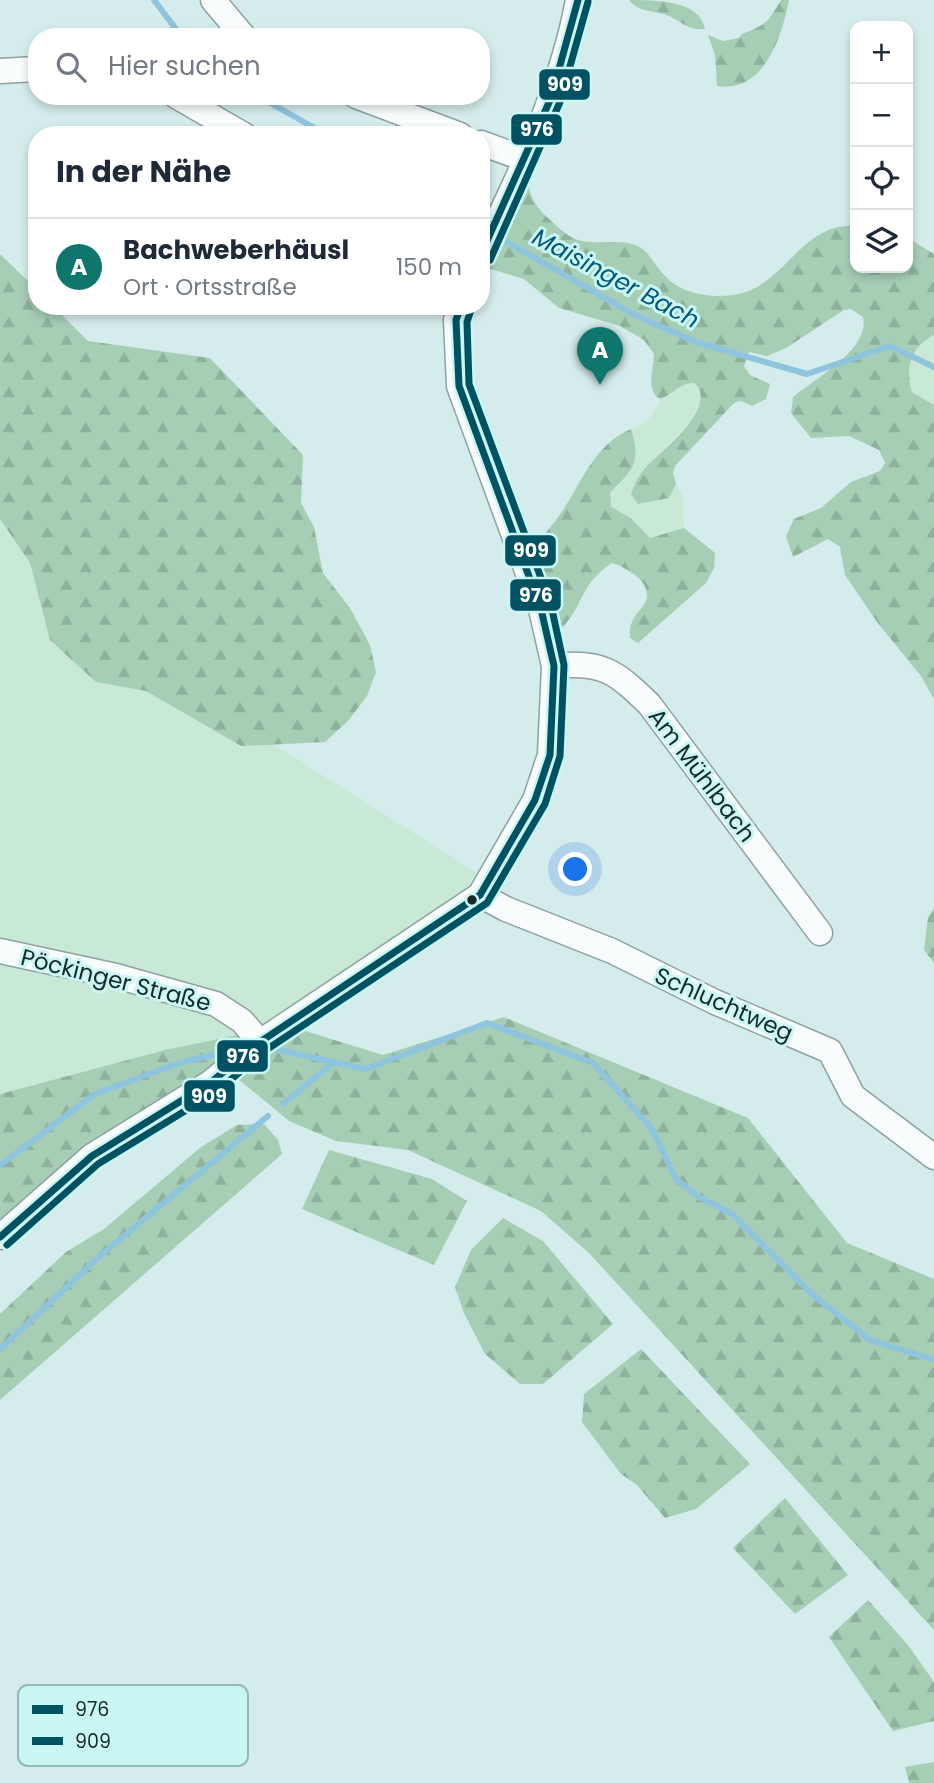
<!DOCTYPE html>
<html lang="de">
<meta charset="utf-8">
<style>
:root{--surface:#fff;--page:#f6f6f7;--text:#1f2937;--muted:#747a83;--line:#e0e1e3;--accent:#0f766e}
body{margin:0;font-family:Poppins,sans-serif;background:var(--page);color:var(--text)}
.controls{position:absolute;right:21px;top:21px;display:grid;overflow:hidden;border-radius:14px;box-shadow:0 4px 10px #0003}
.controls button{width:63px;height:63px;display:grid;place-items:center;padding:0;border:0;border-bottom:2px solid var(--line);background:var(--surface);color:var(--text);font:35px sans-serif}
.you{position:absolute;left:576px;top:870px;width:24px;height:24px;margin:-18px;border:5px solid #fff;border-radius:50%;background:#1a73e8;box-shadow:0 0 0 10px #1a73e833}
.badge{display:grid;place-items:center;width:46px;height:46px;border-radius:50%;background:var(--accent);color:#fff;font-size:23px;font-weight:700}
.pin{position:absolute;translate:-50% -58px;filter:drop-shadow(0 2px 4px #0008)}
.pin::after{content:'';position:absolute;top:37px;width:24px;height:21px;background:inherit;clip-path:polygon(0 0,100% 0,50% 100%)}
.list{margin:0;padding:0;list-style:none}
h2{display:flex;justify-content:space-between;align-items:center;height:91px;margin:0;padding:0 28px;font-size:30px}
h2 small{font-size:23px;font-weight:400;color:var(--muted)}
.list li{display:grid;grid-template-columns:46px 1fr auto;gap:21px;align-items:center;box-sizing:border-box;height:98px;padding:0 28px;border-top:2px solid var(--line)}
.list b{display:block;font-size:26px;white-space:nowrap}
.list p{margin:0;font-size:23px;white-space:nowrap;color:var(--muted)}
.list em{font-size:23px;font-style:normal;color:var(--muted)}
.icon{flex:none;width:38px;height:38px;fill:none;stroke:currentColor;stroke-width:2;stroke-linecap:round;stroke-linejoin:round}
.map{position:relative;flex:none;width:934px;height:1783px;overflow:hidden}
.search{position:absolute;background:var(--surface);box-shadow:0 4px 10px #0003;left:28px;top:28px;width:462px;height:77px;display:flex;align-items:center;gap:18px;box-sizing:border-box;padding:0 24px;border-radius:28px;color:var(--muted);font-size:26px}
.panel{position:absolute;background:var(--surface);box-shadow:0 4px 10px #0003;left:28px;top:126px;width:462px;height:189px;border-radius:28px}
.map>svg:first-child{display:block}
</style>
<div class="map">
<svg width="934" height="1783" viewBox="0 0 934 1783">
<defs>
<pattern id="forest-firs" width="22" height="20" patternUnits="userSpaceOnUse" patternTransform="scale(1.75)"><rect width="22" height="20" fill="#a6ceb5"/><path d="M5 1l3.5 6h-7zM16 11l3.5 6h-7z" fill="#8eb19c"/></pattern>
</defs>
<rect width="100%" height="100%" fill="#d4eceb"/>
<g fill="#c8e9d6">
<path d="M 934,335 L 934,405 L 912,392 C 905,368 910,347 934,335 Z"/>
<path d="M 688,382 L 694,382 L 702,395 L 702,401 L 689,422 L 646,468 L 634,486 L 638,504 L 669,498 L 676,484 L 682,495 L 684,528 L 650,538 L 631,518 L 614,510 L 609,504 L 610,493 C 632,470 642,464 631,429 C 647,424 654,415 660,399 Z"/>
<path d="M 0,519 L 30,563 L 50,640 L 96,682 L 146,691 L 241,746 L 273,744 L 488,880 L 260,1042 L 208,1043 L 165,1050 L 0,1094 Z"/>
</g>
<g fill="url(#forest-firs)">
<path d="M 629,0 C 656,0 700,0 705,29 C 689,31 682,22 669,16 C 655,10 639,13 629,0 Z"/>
<path d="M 781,0 L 789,0 C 782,36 764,94 717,86 L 715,55 L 708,35 L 723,41 L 739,38 L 742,34 C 766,25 768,22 781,0 Z"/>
<path d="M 529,187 C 531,200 539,210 548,218 C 557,226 566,236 578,240 C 597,246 623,237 641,248 C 651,255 656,267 665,276 C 682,295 715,299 739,294 C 779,285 797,239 834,228 C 841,226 848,226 855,225 L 855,268 L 908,268 L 908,238 L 934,254 L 934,335 C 910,347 905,369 912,392 L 934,405 L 934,699 L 921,676 L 877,622 L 845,575 L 840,547 L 828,539 L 793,557 L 786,536 L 794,519 L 821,508 L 851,482 L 880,471 L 885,463 L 879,450 L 849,436 L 811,438 L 791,413 L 793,397 C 814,379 871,349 863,317 L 851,309 L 844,310 L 786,348 L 767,356 L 749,352 L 744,366 L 750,375 L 770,384 L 766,399 L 752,406 L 741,401 L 734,403 L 675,466 L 673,473 L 676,484 L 669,498 L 638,504 L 631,494 C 635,483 640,473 648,465 C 663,450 720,405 694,383 C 681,382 672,395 660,399 C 645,391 654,368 654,354 L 644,340 L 620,326 L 559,308 L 524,279 L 487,268 Z"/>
<path d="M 0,254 L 37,290 L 37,306 L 53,306 L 88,341 L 210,358 L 303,455 L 301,503 L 314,527 L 323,573 L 350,608 L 370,645 L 376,672 L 367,696 L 348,721 L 325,742 L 241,746 L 146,691 L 96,682 L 50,640 L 30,563 L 0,519 Z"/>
<path d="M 631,429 C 642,464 632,470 610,493 L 611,507 L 631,518 L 650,538 L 684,528 L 715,553 L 714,568 L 706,583 L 638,643 L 630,638 C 628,614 645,611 647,597 C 649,580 625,567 612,563 C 580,584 584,604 563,627 L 551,622 L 532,557 C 537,540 549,530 559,516 C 581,485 593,445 631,429 Z"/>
<path d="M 934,908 L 934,963 L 924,950 L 928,917 Z"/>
<path d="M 504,1017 L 748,1118 L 847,1243 L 934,1279 L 934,1630 L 589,1253 L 541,1211 L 408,1150 L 336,1141 L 289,1121 L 226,1069 L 0,1237 L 0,1094 L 165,1050 L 286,1025 L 383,1055 Z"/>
<path d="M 264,1124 L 278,1140 L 282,1154 L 0,1400 L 0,1314 L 66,1252 L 104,1229 L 201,1147 L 237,1125 Z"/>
<path d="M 329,1150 L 432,1179 L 467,1201 L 434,1265 L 302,1209 Z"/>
<path d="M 503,1218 L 543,1241 L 613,1324 L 543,1384 L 520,1384 L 485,1354 L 464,1313 L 455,1287 L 471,1250 Z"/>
<path d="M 641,1349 L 750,1464 L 696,1509 L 665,1518 L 637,1485 L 621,1474 L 582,1422 L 584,1394 Z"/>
<path d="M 785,1498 L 848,1575 L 795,1614 L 733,1548 Z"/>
<path d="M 868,1600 L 908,1645 L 934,1682 L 934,1721 L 893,1731 L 829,1637 Z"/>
<path d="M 934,1762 L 934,1783 L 909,1783 L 905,1767 Z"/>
</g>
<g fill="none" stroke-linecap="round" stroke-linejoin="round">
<g stroke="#8fc4de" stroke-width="6">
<path d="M 154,0 L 182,37"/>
<path d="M 258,96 L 327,135"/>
<path d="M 498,237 L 633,314 L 696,342 L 807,374 L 890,346 L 934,367"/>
<path d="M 274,1049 L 365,1069 L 487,1023 L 593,1063 L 652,1129 L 676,1179 L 699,1197 L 732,1214 L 812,1294 L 870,1340 L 934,1360"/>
<path d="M 283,1104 L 334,1062"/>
<path d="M 0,1165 L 95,1094 L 176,1064 L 220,1053"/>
<path d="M 0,1349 L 101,1255 L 268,1116"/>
</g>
<defs>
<g id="street">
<path d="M 213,0 L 244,37"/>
<path d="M 0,71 L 37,69"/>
<path d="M 176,96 L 244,135"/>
<path d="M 356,96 L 460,135"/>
<path d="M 481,143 L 525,159"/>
<path d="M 481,255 C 520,175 562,88 578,0"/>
<path d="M 554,666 C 602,661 615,671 649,704 L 820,933"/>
<path d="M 480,895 L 506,909 L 612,951 L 715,1002 L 830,1051 L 853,1096 L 934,1157"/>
<path d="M 0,951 L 116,976 L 216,1004 L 242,1021 L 260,1042"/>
<path d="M 0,1237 L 92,1156 L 210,1083 L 260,1042 L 480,895 L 535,800 L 550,755 L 554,666 L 541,609 L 459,386 L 456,320 L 461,306"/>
</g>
</defs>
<use href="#street" stroke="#8ea1a0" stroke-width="27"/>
<use href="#street" stroke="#f9fcfc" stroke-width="24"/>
<defs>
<g id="bus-1">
<path d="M 481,254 L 551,98 L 578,0"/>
<path d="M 0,1237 L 92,1156 L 210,1083 L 260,1042 L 480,895 L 535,800 L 550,755 L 554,666 L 541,609 L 459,386 L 456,320 L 461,306"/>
</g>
<g id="bus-2">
<path d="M 490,260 L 560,102 L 588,2"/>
<path d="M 7,1245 L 98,1164 L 216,1092 L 266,1050 L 487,903 L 545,804 L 560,756 L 564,665 L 551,605 L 469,384 L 467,322 L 471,310"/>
</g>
</defs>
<use href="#bus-1" stroke="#caf7f4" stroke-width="12"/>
<use href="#bus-2" stroke="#caf7f4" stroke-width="12"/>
<use href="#bus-1" stroke="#005262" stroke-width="7"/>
<use href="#bus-2" stroke="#005262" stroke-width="7"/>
</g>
<circle fill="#162827" stroke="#caf7f4" stroke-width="2.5" cx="472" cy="900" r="6"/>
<g text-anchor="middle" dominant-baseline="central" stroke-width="6" stroke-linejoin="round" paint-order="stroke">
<g font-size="23" fill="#162827" stroke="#caf7f4">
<text transform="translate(702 775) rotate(53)">Am Mühlbach</text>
<text transform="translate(116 980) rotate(14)">Pöckinger Straße</text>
<text transform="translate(724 1004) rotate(24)">Schluchtweg</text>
</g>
<g font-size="24" font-style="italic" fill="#00597d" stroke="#caf7f4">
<text transform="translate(616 278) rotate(28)">Maisinger Bach</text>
</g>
</g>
<rect x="18" y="1685" width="230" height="81" rx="10" fill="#caf7f4" stroke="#94b9b6" stroke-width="2"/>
<rect x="32" y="1705" width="31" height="9" fill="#005262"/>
<rect x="32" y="1737" width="31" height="8" fill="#005262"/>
<g font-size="19" fill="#162827">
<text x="75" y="1716">976</text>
<text x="75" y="1748">909</text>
</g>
<g stroke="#caf7f4" stroke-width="2.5">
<rect x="538" y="68" width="53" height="33" rx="7" fill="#005262"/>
<rect x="510" y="113" width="53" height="33" rx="7" fill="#005262"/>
<rect x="504" y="534" width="53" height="33" rx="7" fill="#005262"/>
<rect x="509" y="578" width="53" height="34" rx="7" fill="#005262"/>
<rect x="216" y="1039" width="53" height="34" rx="7" fill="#005262"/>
<rect x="183" y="1079" width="53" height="34" rx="7" fill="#005262"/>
</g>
<g font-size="19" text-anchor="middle" font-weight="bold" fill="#fff">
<text x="565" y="91">909</text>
<text x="537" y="136">976</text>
<text x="531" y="557">909</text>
<text x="536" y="602">976</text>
<text x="243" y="1063">976</text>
<text x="209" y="1103">909</text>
</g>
</svg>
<div class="controls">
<button>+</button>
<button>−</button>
<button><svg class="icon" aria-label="locate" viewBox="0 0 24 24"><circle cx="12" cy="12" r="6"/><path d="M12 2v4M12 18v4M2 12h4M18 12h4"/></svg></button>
<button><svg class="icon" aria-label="layers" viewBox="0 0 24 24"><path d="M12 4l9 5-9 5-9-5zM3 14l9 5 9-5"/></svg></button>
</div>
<div class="you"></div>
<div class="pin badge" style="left:600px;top:385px">A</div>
<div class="search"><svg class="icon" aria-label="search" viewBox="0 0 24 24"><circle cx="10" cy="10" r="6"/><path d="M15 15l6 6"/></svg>Hier suchen</div>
<section class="panel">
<h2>In der Nähe<small></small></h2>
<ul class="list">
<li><span class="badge">A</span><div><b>Bachweberhäusl</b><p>Ort · Ortsstraße</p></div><em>150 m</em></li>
</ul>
</section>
</div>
